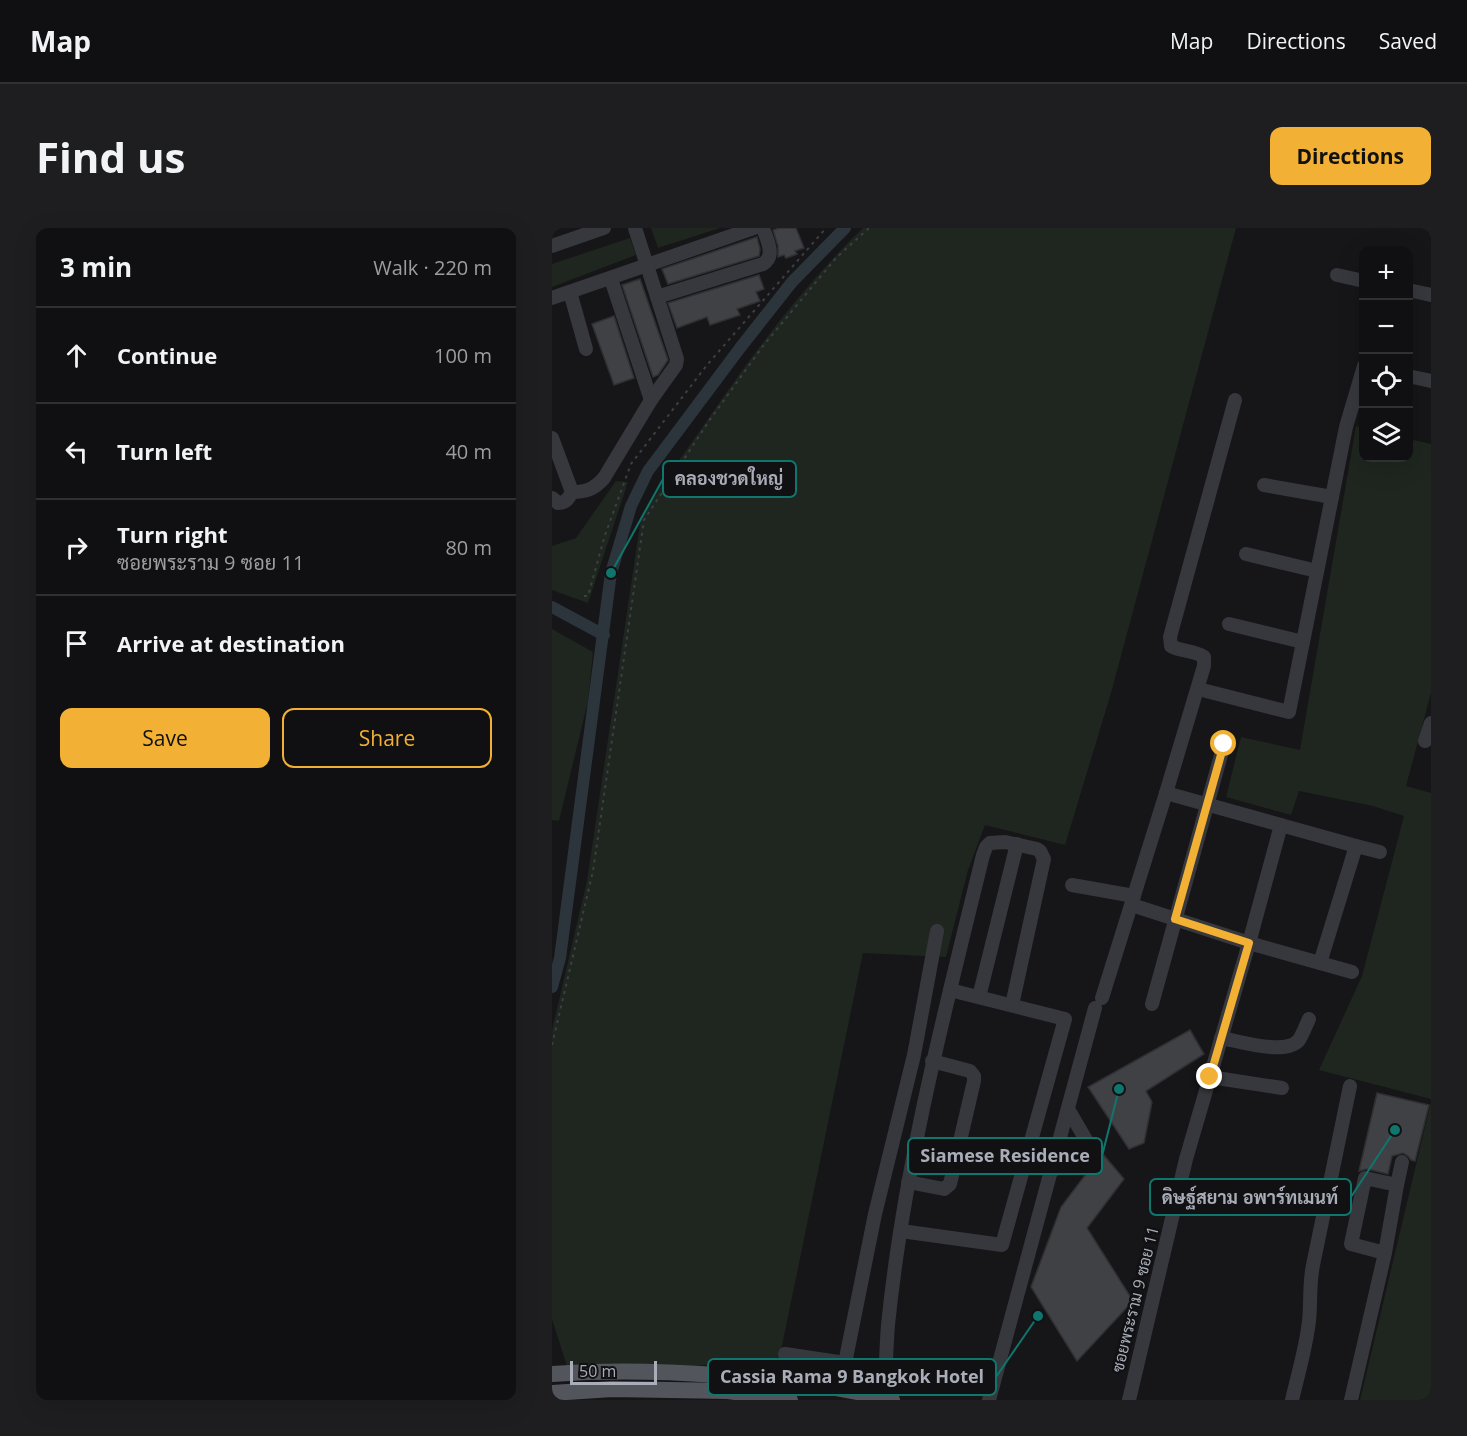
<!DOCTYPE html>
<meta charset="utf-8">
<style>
:root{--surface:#101012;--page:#1e1e20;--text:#f1f3f6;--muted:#9c9d9f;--line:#303032;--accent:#f2b134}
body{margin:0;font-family:"Open Sans",Sarabun,sans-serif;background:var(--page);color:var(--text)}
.controls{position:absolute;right:18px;top:18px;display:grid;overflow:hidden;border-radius:12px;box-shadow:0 6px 24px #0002}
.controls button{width:54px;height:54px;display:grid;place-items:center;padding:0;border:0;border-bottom:2px solid var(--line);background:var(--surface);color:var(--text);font:30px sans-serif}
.scale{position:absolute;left:18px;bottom:15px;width:87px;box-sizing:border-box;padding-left:6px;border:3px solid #a8adb8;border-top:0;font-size:16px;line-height:21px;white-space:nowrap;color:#a8adb8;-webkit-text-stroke:4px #111113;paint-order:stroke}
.stop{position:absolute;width:18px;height:18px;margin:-14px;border:4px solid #f2b134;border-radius:50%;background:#fff}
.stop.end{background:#f2b134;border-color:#fff;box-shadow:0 2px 6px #0008}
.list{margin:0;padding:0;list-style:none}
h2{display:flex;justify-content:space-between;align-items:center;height:78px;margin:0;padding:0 24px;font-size:26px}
h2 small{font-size:20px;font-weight:400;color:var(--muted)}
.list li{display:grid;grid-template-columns:39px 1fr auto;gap:18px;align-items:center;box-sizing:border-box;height:96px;padding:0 24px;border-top:2px solid var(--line)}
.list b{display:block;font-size:22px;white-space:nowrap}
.list p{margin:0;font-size:20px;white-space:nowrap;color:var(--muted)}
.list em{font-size:20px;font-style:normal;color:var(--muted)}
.actions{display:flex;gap:12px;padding:18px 24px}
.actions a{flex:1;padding:14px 0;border:2px solid var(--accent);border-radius:12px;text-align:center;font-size:21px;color:var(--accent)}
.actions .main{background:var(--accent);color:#111}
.icon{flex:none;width:33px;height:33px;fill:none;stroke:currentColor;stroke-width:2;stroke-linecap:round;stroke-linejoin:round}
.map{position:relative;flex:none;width:879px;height:1172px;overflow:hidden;border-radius:12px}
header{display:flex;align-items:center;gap:36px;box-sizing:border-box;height:84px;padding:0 30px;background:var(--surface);border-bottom:2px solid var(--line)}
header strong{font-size:28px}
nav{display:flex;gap:33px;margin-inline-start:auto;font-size:21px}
.intro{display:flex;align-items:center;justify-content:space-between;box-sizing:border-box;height:144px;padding:0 36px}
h1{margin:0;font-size:42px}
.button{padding:15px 27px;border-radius:12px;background:var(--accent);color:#111;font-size:21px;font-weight:700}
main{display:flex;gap:36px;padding:0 36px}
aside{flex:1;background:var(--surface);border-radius:12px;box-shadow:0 6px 24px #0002}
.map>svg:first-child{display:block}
</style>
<header>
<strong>Map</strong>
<nav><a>Map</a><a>Directions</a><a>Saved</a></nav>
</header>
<div class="intro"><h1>Find us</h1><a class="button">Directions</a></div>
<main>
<aside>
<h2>3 min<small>Walk · 220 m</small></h2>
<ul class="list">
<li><svg class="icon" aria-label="ahead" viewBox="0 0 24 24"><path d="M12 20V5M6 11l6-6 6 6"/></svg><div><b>Continue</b></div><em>100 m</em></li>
<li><svg class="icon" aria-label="left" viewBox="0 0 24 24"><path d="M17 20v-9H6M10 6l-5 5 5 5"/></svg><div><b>Turn left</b></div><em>40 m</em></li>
<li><svg class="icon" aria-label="right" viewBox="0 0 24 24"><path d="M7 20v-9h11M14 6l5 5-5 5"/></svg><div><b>Turn right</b><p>ซอยพระราม 9 ซอย 11</p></div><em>80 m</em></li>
<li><svg class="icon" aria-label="arrive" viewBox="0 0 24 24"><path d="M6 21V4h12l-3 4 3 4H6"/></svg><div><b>Arrive at destination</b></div></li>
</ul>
<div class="actions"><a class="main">Save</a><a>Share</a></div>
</aside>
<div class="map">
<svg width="879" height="1172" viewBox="0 0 879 1172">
<rect width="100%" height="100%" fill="#161618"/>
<g fill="#1e261f">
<path d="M 99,0 L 168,0 L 106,20 Z"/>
<path d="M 311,0 L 684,0 L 559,465 L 513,617 L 433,597 L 416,642 L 394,729 L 311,725 L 226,1137 L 15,1138 L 0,1091 L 0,802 L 35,653 L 89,290 C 110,256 133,224 156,191 C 202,124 252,57 311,0 Z"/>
<path d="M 78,10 L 84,27 L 0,59 L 0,36 Z"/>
<path d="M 804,198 L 811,200 L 812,230 L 856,230 L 857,211 L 879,216 L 879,465 L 854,558 L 879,565 L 879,871 L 767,842 L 810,748 L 852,588 L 821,578 L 747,563 L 739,587 L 674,569 L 689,509 L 748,522 Z"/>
<path d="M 64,253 L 76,254 L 36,375 L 0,362 L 0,318 L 24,310 Z"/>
<path d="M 0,401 L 41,424 L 36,473 L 7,593 L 0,592 Z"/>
<path d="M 879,874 L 879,1172 L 808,1172 Z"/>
</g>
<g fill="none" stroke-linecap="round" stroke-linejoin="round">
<g stroke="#2c353c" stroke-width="12">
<path d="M 0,379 L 52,407"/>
<path d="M 0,759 L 8,730 L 59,345 L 79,278 L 96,243 L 188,120 L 240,54 L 293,0"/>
</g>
</g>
<g fill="#404145" stroke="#303034" stroke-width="1.5">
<path d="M 227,0 L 244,0 L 252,20 L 243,23 L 245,26 L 234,30 L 232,27 L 226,29 L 226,18 L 221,2 Z"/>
<path d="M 205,9 L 208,21 L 207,28 L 116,56 L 110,41 Z"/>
<path d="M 207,47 L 212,61 L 204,64 L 208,73 L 185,81 L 188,87 L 158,97 L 155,89 L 125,100 L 116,75 Z"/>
<path d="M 88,51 L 116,132 L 106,147 L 101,149 L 70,57 Z"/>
<path d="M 62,88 L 82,150 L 62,157 L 40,96 Z"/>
<path d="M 638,802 L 652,826 L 594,863 L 600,874 L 592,915 L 577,921 L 536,859 Z"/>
<path d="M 825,865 L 877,877 L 863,933 L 859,932 L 856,928 L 851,925 L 840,928 L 836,946 L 815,941 L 807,943 Z"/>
<path d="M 550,925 L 572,951 L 535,1000 L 581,1073 L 525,1133 L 479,1059 L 509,979 Z"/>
</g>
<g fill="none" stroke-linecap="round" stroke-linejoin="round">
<g stroke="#3d3f44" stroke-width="2" stroke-dasharray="3 4.5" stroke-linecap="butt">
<path d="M 32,368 L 36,368 L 53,307 L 79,236 L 155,137 L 274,0"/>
<path d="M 0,817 L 41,643 L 92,292 L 157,193 L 211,118 L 284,30 L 317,0"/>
</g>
<g stroke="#37383d" stroke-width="14">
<path d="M 0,18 L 52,0"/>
<path d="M 785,47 L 812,53"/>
<path d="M 59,51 L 99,172"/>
<path d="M 856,62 L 879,67"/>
<path d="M 18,64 L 34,121"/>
<path d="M 105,69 L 211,36 C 224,28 215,12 211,0"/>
<path d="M 0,70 L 202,0"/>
<path d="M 856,148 L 879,153"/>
<path d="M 0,210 L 20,264 C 35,264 42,261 52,250 L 99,172 L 124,137 L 125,131 L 83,0"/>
<path d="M 712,257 L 780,269"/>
<path d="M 0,270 L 6,275 C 14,275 16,271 20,264"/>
<path d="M 694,326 L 765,343"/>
<path d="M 677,396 L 751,414"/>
<path d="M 654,463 L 737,484 L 794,199 L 812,138"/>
<path d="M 873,513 L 879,495"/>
<path d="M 614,565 L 804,618"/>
<path d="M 520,657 L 582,668"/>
<path d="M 580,677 L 697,715 L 800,744"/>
<path d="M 768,735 L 804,618 L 828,624"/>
<path d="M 427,769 L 465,616"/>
<path d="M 550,770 L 614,565 L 652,438 L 652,429 C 642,422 629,424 619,418 L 618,409 L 683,172"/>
<path d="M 600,776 L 672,516"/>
<path d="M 669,810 C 687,813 734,828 747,812 C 751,806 754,797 757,791"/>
<path d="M 658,849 L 730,860"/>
<path d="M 500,943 L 537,917 L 516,881"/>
<path d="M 356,954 L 392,961 L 398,956 L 422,853 L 422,848 L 418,843 L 380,833"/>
<path d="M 845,957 L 850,934"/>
<path d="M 349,1003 L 450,1017 L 513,791 L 398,762"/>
<path d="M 233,1126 L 293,1135"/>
<path d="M 288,1160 L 323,986 L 362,827 L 385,703"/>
<path d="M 332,1170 C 334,1146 334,1121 336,1097 C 352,938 393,782 431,627 L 434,619 L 438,615 L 453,614 L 485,621 L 488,623 L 492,631 L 460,777"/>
<path d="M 437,1172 L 543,780"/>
<path d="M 577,1172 L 634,931 L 697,715 L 729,597"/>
<path d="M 740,1172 C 746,1146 754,1120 757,1093 C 759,1074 757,1056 761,1037 L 798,858"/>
<path d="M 799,1172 L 833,1025 L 845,957 L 813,950 L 799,1016 L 833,1025"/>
</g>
<g stroke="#53555c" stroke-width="16">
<path d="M 0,1146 C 55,1142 109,1143 164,1147 C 224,1151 283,1157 340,1172"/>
<path d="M 0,1165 L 60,1161 L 176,1163 L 238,1172"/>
</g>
</g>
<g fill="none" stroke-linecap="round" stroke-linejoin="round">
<path stroke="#f2b134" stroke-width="8" d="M 658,849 L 697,715 L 623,691 L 672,516"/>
</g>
<g text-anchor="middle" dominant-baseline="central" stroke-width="5" stroke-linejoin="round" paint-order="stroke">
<g font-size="16" fill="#a8adb8" stroke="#111113">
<text transform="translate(583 1071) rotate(-76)">ซอยพระราม 9 ซอย 11</text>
</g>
</g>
<path fill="none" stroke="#0f766e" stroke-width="2" d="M59 345L111 251M567 861L550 928M843 902L799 969M486 1088L444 1149"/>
<g fill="#0f766e" stroke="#111113" stroke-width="2">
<circle cx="59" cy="345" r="6"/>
<circle cx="567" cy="861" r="6"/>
<circle cx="843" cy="902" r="6"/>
<circle cx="486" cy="1088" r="6"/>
</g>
<g fill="#111113" stroke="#0f766e" stroke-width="2">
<rect x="111" y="233" width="133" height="36" rx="6"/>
<rect x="356" y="910" width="194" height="36" rx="6"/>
<rect x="598" y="951" width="201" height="36" rx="6"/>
<rect x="156" y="1131" width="288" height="36" rx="6"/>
</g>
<g font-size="18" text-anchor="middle" font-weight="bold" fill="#a8adb8">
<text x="177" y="257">คลองชวดใหญ่</text>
<text x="453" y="934">Siamese Residence</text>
<text x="698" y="976">ดิษฐ์สยาม อพาร์ทเมนท์</text>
<text x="300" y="1155">Cassia Rama 9 Bangkok Hotel</text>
</g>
</svg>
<div class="controls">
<button>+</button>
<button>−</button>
<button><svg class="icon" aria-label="locate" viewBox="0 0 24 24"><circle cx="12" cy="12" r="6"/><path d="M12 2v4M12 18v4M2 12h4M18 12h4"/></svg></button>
<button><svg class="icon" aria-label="layers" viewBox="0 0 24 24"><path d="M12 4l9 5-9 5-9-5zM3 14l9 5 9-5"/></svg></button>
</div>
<div class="scale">50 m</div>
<div class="stop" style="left:672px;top:516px"></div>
<div class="stop end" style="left:658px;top:849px"></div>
</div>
</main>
